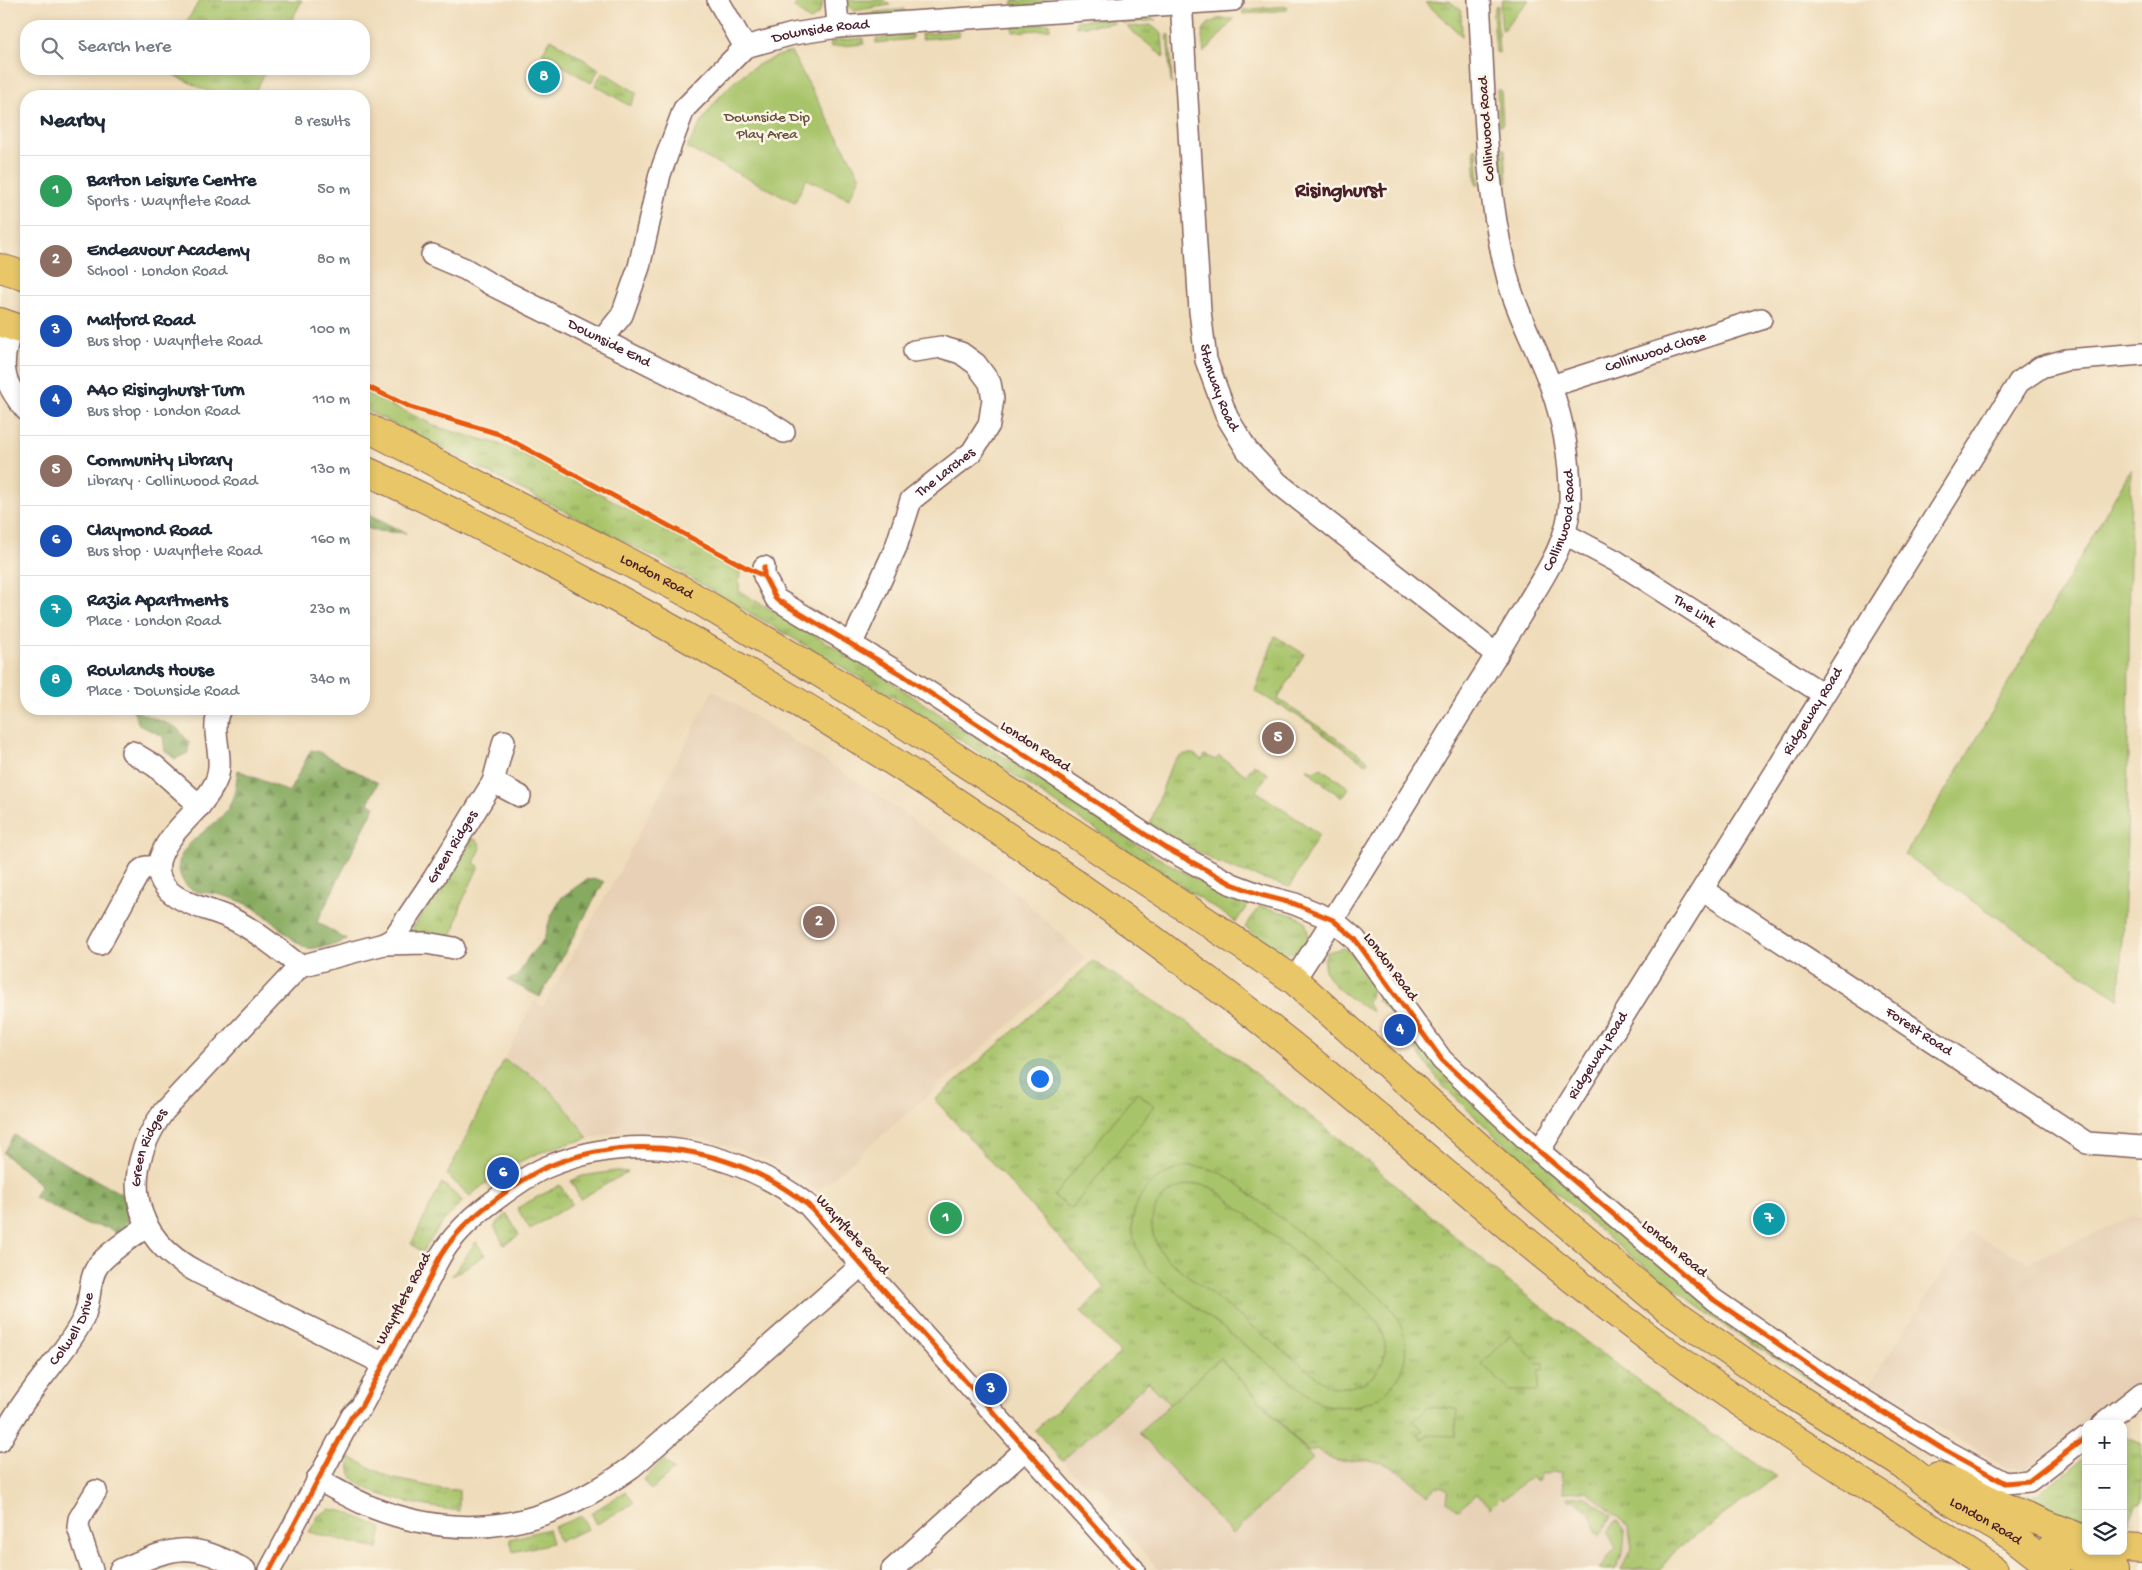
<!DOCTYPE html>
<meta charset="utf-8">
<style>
:root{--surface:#fff;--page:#f6f6f7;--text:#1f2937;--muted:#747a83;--line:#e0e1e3;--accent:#c8321e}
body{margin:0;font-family:"Gochi Hand",sans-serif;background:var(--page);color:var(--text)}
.controls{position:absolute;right:15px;bottom:15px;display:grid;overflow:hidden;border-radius:10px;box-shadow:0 2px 8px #0003}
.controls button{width:45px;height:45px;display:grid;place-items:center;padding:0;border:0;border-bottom:1px solid var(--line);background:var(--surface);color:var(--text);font:25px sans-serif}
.you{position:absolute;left:1039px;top:1078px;width:18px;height:18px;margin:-12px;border:4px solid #fff;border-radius:50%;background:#1a73e8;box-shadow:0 0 0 8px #1a73e833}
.badge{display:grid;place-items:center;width:32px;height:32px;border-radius:50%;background:var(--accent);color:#fff;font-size:16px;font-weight:700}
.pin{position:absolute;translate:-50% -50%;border:2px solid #fff;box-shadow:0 1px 5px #0006}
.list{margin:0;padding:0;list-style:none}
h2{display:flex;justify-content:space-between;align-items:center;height:65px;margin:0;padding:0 20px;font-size:21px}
h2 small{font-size:16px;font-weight:400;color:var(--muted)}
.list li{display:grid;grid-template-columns:32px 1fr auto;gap:15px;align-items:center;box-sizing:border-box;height:70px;padding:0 20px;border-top:1px solid var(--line)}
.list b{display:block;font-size:19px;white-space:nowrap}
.list p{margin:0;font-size:16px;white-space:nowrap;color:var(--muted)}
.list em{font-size:16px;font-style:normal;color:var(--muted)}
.icon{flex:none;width:28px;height:28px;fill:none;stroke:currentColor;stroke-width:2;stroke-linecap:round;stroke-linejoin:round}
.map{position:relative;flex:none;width:2142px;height:1570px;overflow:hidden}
.search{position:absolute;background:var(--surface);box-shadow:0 2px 8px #0003;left:20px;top:20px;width:350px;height:55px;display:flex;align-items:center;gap:12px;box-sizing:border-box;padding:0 18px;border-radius:20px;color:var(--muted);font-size:19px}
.panel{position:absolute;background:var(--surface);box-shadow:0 2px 8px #0003;left:20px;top:90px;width:350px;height:625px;border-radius:20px}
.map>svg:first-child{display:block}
</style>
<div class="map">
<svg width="2142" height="1570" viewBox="0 0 2142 1570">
<defs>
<pattern id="grass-tufts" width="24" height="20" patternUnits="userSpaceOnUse" patternTransform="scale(1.25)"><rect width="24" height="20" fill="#a8c46a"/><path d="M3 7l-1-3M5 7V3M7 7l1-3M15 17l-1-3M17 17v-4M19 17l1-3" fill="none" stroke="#8b9f57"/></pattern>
<pattern id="forest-firs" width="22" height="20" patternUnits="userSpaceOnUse" patternTransform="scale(1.25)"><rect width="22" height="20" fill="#86aa5e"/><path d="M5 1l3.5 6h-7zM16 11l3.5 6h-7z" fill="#708a4e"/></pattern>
</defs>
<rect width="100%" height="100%" fill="#fcf5e5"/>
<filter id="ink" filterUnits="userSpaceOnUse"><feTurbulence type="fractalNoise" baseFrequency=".02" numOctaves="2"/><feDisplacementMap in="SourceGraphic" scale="10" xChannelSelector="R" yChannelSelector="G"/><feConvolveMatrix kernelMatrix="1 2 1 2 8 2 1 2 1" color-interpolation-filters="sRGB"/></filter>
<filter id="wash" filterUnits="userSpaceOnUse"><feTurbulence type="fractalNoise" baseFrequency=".0096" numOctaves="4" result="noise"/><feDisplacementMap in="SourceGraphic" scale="20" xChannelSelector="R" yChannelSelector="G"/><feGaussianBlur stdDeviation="1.12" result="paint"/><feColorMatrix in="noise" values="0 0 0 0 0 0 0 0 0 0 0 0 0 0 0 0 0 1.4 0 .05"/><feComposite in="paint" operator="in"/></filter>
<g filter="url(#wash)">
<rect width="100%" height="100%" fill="#efdcba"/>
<g fill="#e7d0b5">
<path d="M 713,690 L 857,781 L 1008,885 L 1086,958 L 818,1191 L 779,1167 L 761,1158 L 734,1147 L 702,1139 L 645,1132 L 614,1133 L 588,1139 L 569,1110 L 551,1092 L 535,1078 L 504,1060 L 534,1001 L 543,1007 L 619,872 Z"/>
<path d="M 1093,961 L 1184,1020 L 1240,1061 L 1371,1164 L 1500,1275 L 1598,1351 L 1687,1416 L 1776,1477 L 1678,1548 L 1659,1570 L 1159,1570 L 1112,1517 L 1112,1501 L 1098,1486 L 1080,1481 L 1035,1430 L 1120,1353 L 1081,1311 L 1105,1288 L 935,1100 Z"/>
<path d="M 2134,1215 L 2142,1219 L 2142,1383 L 2029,1468 L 2009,1469 L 1868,1386 L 1969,1232 L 2029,1262 Z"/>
</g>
<g fill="url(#grass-tufts)" stroke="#79724a">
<path d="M 200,0 L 302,0 L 289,26 L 184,26 Z"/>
<path d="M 799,0 L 824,0 L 819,13 L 810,21 L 794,7 Z"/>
<path d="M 846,0 L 884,0 L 890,5 L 854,11 L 848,6 Z"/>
<path d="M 1030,0 L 1048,0 L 1048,4 L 1013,8 L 1013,1 Z"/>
<path d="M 1503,0 L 1529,0 L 1502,31 L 1500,8 Z"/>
<path d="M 1449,1 L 1461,10 L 1462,36 L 1426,3 Z"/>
<path d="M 1496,5 L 1498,6 L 1497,13 L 1499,53 L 1496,52 L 1493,14 Z"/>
<path d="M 1287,6 L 1287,10 L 1243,14 L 1243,10 Z"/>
<path d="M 904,9 L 905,16 L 866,16 L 860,14 Z"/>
<path d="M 1144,16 L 1156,20 L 1124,24 L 1115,17 Z"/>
<path d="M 1107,18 L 1115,23 L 1076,27 L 1076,21 Z"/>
<path d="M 1218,19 L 1234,19 L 1204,53 C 1202,36 1198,26 1218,19 Z"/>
<path d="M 1049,23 L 1050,29 L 1013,32 L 1013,26 Z"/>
<path d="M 1151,25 L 1162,34 L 1164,57 L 1127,27 Z"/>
<path d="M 959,31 L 959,36 L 922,39 L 921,34 Z"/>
<path d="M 912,34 L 912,39 L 876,43 L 876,39 Z"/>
<path d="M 1167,34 L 1170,35 L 1172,84 L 1171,84 Z"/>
<path d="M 863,38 L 864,44 L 831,47 L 830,41 Z"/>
<path d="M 551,39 L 599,69 L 591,83 L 542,53 Z"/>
<path d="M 178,69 L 267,69 L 253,96 L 217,96 L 174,75 Z"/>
<path d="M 603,72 L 637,93 L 630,106 L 595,85 Z"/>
<path d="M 1497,90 L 1501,90 L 1503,125 L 1499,125 Z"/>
<path d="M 1474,149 L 1477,149 L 1479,184 L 1476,184 Z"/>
<path d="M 1501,149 L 1505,149 L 1507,183 L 1503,184 Z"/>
<path d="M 364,392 L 440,428 L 499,444 L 543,463 L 740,569 L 739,591 L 870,668 L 1151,854 L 1216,890 L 1250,902 L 1236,922 L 915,710 L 660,560 L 364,409 Z"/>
<path d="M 1275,636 L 1304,654 L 1278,699 L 1368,760 L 1366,764 L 1313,727 L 1313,725 L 1255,691 Z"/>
<path d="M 1185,754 L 1194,754 L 1202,760 L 1205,755 L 1216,760 L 1219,756 L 1246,775 L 1254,764 L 1268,774 L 1256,791 L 1319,834 L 1290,887 L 1236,870 L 1214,861 L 1150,824 L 1170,768 L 1176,759 Z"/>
<path d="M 1306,768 L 1313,771 L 1321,768 L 1349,788 L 1342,798 L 1315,777 Z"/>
<path d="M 475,839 L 478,841 L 481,848 L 474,863 L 479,866 L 462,902 L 452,938 C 438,934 424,930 409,934 L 471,840 Z"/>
<path d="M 1260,906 L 1296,916 L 1305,921 L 1309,937 C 1300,951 1298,952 1282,954 L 1245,927 Z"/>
<path d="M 1343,948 L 1355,956 L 1373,981 L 1370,997 L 1367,1002 L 1373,1012 C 1355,1002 1312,978 1327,952 Z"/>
<path d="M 1093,961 L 1184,1020 L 1240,1061 L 1371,1164 L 1500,1275 L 1598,1351 L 1687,1416 L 1776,1477 L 1678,1548 L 1659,1570 L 1621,1570 L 1631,1548 L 1629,1527 L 1587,1491 L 1564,1492 L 1561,1473 L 1540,1474 L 1540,1480 L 1535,1481 L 1533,1477 L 1522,1483 L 1503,1500 L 1501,1497 L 1490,1508 L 1477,1494 L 1458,1510 L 1447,1501 L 1448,1493 L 1446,1489 L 1440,1486 L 1435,1487 L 1428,1496 C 1409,1479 1396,1464 1368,1460 C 1358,1459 1347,1462 1337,1461 C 1329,1460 1323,1452 1316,1449 L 1308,1452 L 1220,1358 L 1170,1404 L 1148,1382 L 1062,1461 L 1035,1430 L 1120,1353 L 1081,1311 L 1105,1288 L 935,1100 Z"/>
<path d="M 1379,989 L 1410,1032 L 1390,1017 L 1392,1014 L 1377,1000 Z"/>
<path d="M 1407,1033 L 1822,1383 L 1820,1386 L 1730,1330 L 1618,1246 L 1540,1178 L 1444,1087 L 1405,1036 Z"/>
<path d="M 616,1171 L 628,1172 L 580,1199 L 571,1181 L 582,1176 Z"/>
<path d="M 442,1183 L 463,1201 L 442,1223 L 422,1252 L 411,1244 Z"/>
<path d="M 560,1185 L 572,1204 L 530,1229 L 517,1208 Z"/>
<path d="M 507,1214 L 519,1235 L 504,1245 L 494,1226 Z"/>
<path d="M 476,1242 L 485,1255 L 452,1276 Z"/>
<path d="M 2123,1436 L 2142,1444 L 2142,1500 L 2140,1503 L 2137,1503 L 2123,1536 Z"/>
<path d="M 2086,1456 L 2086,1527 L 2017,1500 L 2018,1497 L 2032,1496 L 2042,1491 Z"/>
<path d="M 350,1457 L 391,1478 L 442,1489 L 459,1490 L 459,1511 C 435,1508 369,1498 354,1479 C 349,1473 349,1464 350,1457 Z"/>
<path d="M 664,1460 L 674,1470 L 651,1490 L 643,1480 Z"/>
<path d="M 626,1491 L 634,1503 L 597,1524 L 591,1513 Z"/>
<path d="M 1585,1496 L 1612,1516 L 1599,1536 C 1593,1530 1596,1521 1591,1514 C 1586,1508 1580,1507 1577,1500 L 1569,1500 L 1568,1497 Z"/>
<path d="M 330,1509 L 346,1512 L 382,1528 L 378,1549 L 309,1532 L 318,1516 Z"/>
<path d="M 582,1516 L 588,1529 L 559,1541 L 554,1527 Z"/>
<path d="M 1616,1520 L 1625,1531 L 1623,1552 L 1615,1570 L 1599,1570 L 1616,1548 L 1608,1533 Z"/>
<path d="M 548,1529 L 552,1543 L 513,1552 L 510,1539 Z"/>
</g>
<g fill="url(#forest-firs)" stroke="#686444">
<path d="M 364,513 L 406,533 L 376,531 L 364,527 Z"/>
<path d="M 133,710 L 176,727 L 189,742 L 188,753 L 175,759 L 165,751 L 163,736 L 139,725 Z"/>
<path d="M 311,750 L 320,752 L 378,783 L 368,803 L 375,806 L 317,922 L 347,940 L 334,945 L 308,949 C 288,939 275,921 256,909 C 245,902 230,897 217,894 C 208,892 198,894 191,889 C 185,886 182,880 180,874 C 171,846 213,830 227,810 C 235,797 236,784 238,770 L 289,792 Z"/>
<path d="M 597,879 L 604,882 L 540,997 L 507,980 L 517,977 L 529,956 L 544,939 L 551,916 L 562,897 L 586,880 Z"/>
<path d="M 14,1135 L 127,1197 C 129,1216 132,1219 117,1234 L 109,1228 L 85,1224 L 34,1197 L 41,1185 L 3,1153 Z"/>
</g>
<g fill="#a8c46a" stroke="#79724a" fill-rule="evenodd">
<path d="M 791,52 L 860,177 L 849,199 L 806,179 L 795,202 L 687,148 C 711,102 737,66 791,52 Z"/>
<path d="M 2131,469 L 2127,839 L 2119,999 L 1905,855 L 1968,754 Z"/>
<path d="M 504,1060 C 514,1066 525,1071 535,1078 C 557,1094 573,1116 588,1139 C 541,1148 506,1165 470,1196 L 447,1175 Z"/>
<path d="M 1137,1092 L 1154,1106 L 1071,1209 L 1054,1196 Z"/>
<path d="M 1190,1166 C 1206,1167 1218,1170 1231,1179 L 1383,1299 C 1435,1352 1390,1424 1319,1403 L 1155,1275 C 1114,1233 1131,1176 1190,1166 ZM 1198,1184 L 1210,1187 L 1220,1193 L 1370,1313 C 1405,1350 1375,1398 1327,1385 L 1167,1259 C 1137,1226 1154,1186 1198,1184 Z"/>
<path d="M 1510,1335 L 1538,1363 L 1544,1363 L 1544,1370 L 1539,1370 L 1538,1391 L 1510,1391 L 1482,1364 Z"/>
<path d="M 1220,1358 L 1313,1459 L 1232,1534 L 1139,1433 Z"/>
<path d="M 1428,1407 L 1457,1409 L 1455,1436 L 1427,1435 L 1422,1439 L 1418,1434 L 1423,1430 L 1413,1421 Z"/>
</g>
</g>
<g filter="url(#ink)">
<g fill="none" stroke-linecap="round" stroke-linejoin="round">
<defs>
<g id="minor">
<path d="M 718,0 L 745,47"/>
<path d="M 836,0 L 838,27"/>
<path id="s1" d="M 1181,0 L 1200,311 L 1206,360 L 1227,417 L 1247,450 L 1278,483 L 1497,655"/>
<path id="s2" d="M 432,255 L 465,269 L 492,285 L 727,403 L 759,416 L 784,432"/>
<path d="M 12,326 C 0,363 0,380 26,410"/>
<path id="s3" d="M 602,340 L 622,315 L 639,267 L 660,174 L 684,109 L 745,47 L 793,34 L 838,27 L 1233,0"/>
<path id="s4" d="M 1551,386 L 1761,319"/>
<path id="s5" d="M 1565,534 L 1616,561 L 1823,694"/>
<path d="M 764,567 L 764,576 L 776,599 L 904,676 L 1166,848 L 1232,884 L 1261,895 L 1295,904 L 1333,920 L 1355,939 L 1442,1060 L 1539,1151 L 1714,1300 L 1831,1380 L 1941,1448 L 2005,1483 L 2029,1481 L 2086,1437"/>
<path id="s6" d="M 852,643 L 896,547 L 911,500 L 972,452 L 989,425 L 993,399 L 990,383 L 976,364 L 961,353 L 941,347 L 914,351"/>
<path d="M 220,709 C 208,732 227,758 215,783 C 202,810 174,826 162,853 C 156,866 157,880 169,891 C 187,907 217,910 238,922 C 261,934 280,951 300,966"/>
<path d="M 132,752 L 155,766 L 200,806"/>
<path d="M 493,782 L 520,796"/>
<path id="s7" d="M 1703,890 L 2087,1143 L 2142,1147"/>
<path d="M 100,944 L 140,871 L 146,867 L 157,867"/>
<path d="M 384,944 L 426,943 L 454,948"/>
<path id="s8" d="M 1294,980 C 1354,889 1410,795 1467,702 C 1486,672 1505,641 1523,611 C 1543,577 1568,543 1570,503 C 1571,464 1564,424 1551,387 C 1539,352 1519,319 1509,283 C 1484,191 1485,94 1479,0"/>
<path id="s9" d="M 1539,1151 L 2019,382 L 2041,367 L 2066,360 L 2142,354"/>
<path id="s10" d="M 384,1364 L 199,1273 C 129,1237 120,1172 164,1111 L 300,966 L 384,944 L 393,939 L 434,878 L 493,782 L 504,741"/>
<path d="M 2103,1424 L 2142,1393"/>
<path id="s11" d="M 0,1441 C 10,1423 20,1406 33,1390 C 50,1366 70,1345 83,1319 C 92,1302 87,1279 99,1264 C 112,1249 131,1238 147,1226"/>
<path d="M 317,1479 C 335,1489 352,1499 371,1507 C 468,1545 550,1526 632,1467 L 862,1265"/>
<path d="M 92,1570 L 78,1527 L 79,1519 L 96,1491"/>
<path d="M 120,1570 C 177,1546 188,1540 245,1570"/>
<path d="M 270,1570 L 352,1416 L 361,1407 L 431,1276 C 442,1244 471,1217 499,1197 C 514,1186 530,1174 547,1167 C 635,1130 734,1148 808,1205 L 1134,1570"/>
<path d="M 892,1570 L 1027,1448"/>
</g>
<g id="trunk">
<path d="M 0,268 L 26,276"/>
<path d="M 0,322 L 26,331"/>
<path id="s12" d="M 364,426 L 682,590 L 890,715 L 1072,832 L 1294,980 L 1530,1193 L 1666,1308 L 1785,1390 L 1903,1465 L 1947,1499 L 2013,1537 L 2055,1570"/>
<path d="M 364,470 C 442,505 518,545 594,586 C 806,700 1010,831 1202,976 C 1351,1086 1485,1214 1633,1326 C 1749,1414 1874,1488 1994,1570"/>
<path d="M 1938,1477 L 1953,1482 L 2011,1510 L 2086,1540"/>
<path d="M 2051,1548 L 2114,1570"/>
<path d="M 2123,1548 L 2142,1549"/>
</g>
</defs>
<use href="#minor" stroke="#84615d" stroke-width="24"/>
<use href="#trunk" stroke="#84615d" stroke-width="30"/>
<use href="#minor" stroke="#fff" stroke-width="21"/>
<use href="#trunk" stroke="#e9c769" stroke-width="28"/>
<defs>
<g id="cycleway">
<path d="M 364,385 L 410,407 L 499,434 L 745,567 L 764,576"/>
<path d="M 764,567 L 764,576 L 776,599 L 904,676 L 1166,848 L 1232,884 L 1261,895 L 1295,904 L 1333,920 L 1355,939 L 1442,1060 L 1539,1151 L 1714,1300 L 1831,1380 L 1941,1448 L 2005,1483 L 2029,1481 L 2086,1437"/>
<path d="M 270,1570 L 352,1416 L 361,1407 L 431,1276 C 442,1244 471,1217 499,1197 C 514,1186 530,1174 547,1167 C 635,1130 734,1148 808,1205 L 1134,1570"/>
</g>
</defs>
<use href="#cycleway" stroke="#fcf5e5" stroke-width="8"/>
<use href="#cycleway" stroke="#e8590c" stroke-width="5"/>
</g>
</g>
<g text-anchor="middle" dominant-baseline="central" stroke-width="5" stroke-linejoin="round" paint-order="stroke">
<g font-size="15" fill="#4a1f2b" stroke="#fcf5e5">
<text stroke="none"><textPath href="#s3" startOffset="412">Downside Road</textPath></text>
<text transform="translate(1487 129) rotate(-94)">Collinwood Road</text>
<text stroke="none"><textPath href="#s2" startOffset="198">Downside End</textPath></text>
<text stroke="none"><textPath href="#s4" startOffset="110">Collinwood Close</textPath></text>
<text stroke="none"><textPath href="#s1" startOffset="391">Stanway Road</textPath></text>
<text stroke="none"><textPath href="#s6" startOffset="199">The Larches</textPath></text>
<text stroke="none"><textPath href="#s8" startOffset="534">Collinwood Road</textPath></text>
<text stroke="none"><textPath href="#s12" startOffset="329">London Road</textPath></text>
<text stroke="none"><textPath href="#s5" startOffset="151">The Link</textPath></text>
<text stroke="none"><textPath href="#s9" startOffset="518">Ridgeway Road</textPath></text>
<text transform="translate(1035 747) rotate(33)">London Road</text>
<text stroke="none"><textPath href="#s10" startOffset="805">Green Ridges</textPath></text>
<text transform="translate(1390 967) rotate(53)">London Road</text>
<text stroke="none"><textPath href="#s7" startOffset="258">Forest Road</textPath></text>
<text stroke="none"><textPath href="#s9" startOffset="112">Ridgeway Road</textPath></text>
<text stroke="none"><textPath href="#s10" startOffset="359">Green Ridges</textPath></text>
<text transform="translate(852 1235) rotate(48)">Waynflete Road</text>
<text transform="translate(1674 1249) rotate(40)">London Road</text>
<text transform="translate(404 1299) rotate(-62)">Waynflete Road</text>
<text stroke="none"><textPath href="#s11" startOffset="134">Colwell Drive</textPath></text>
<text stroke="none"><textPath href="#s12" startOffset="1964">London Road</textPath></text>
</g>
<g font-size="15" fill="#66513e" stroke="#fcf5e5">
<text x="767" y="118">Downside Dip<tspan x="767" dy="17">Play Area</tspan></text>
</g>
<g font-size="20" font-weight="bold" fill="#4a1f2b" stroke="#fcf5e5">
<text x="1340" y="192">Risinghurst</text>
</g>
</g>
</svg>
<div class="controls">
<button>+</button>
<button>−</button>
<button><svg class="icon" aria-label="layers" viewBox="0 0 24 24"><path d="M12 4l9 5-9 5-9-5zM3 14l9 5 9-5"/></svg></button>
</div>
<div class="you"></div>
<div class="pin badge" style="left:946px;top:1218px;background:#2e9e5b">1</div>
<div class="pin badge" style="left:819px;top:922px;background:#8d6e63">2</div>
<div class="pin badge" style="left:991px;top:1389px;background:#1a4fb4">3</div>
<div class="pin badge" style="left:1400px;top:1030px;background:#1a4fb4">4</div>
<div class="pin badge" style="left:1278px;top:738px;background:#8d6e63">5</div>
<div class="pin badge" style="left:503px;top:1173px;background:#1a4fb4">6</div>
<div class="pin badge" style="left:1769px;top:1219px;background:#0f9aa8">7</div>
<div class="pin badge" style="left:544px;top:77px;background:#0f9aa8">8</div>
<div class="search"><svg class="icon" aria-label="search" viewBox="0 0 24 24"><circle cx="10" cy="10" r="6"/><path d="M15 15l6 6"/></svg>Search here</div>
<section class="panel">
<h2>Nearby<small>8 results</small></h2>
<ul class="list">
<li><span class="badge" style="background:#2e9e5b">1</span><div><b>Barton Leisure Centre</b><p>Sports · Waynflete Road</p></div><em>50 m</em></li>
<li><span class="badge" style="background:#8d6e63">2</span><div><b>Endeavour Academy</b><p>School · London Road</p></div><em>80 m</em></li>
<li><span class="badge" style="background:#1a4fb4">3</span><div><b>Malford Road</b><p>Bus stop · Waynflete Road</p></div><em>100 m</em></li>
<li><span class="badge" style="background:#1a4fb4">4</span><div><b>A40 Risinghurst Turn</b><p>Bus stop · London Road</p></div><em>110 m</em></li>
<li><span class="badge" style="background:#8d6e63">5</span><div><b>Community Library</b><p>Library · Collinwood Road</p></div><em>130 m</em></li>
<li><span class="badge" style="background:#1a4fb4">6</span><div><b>Claymond Road</b><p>Bus stop · Waynflete Road</p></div><em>160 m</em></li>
<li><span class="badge" style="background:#0f9aa8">7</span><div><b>Razia Apartments</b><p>Place · London Road</p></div><em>230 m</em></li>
<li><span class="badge" style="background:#0f9aa8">8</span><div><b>Rowlands House</b><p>Place · Downside Road</p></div><em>340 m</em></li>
</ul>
</section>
</div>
